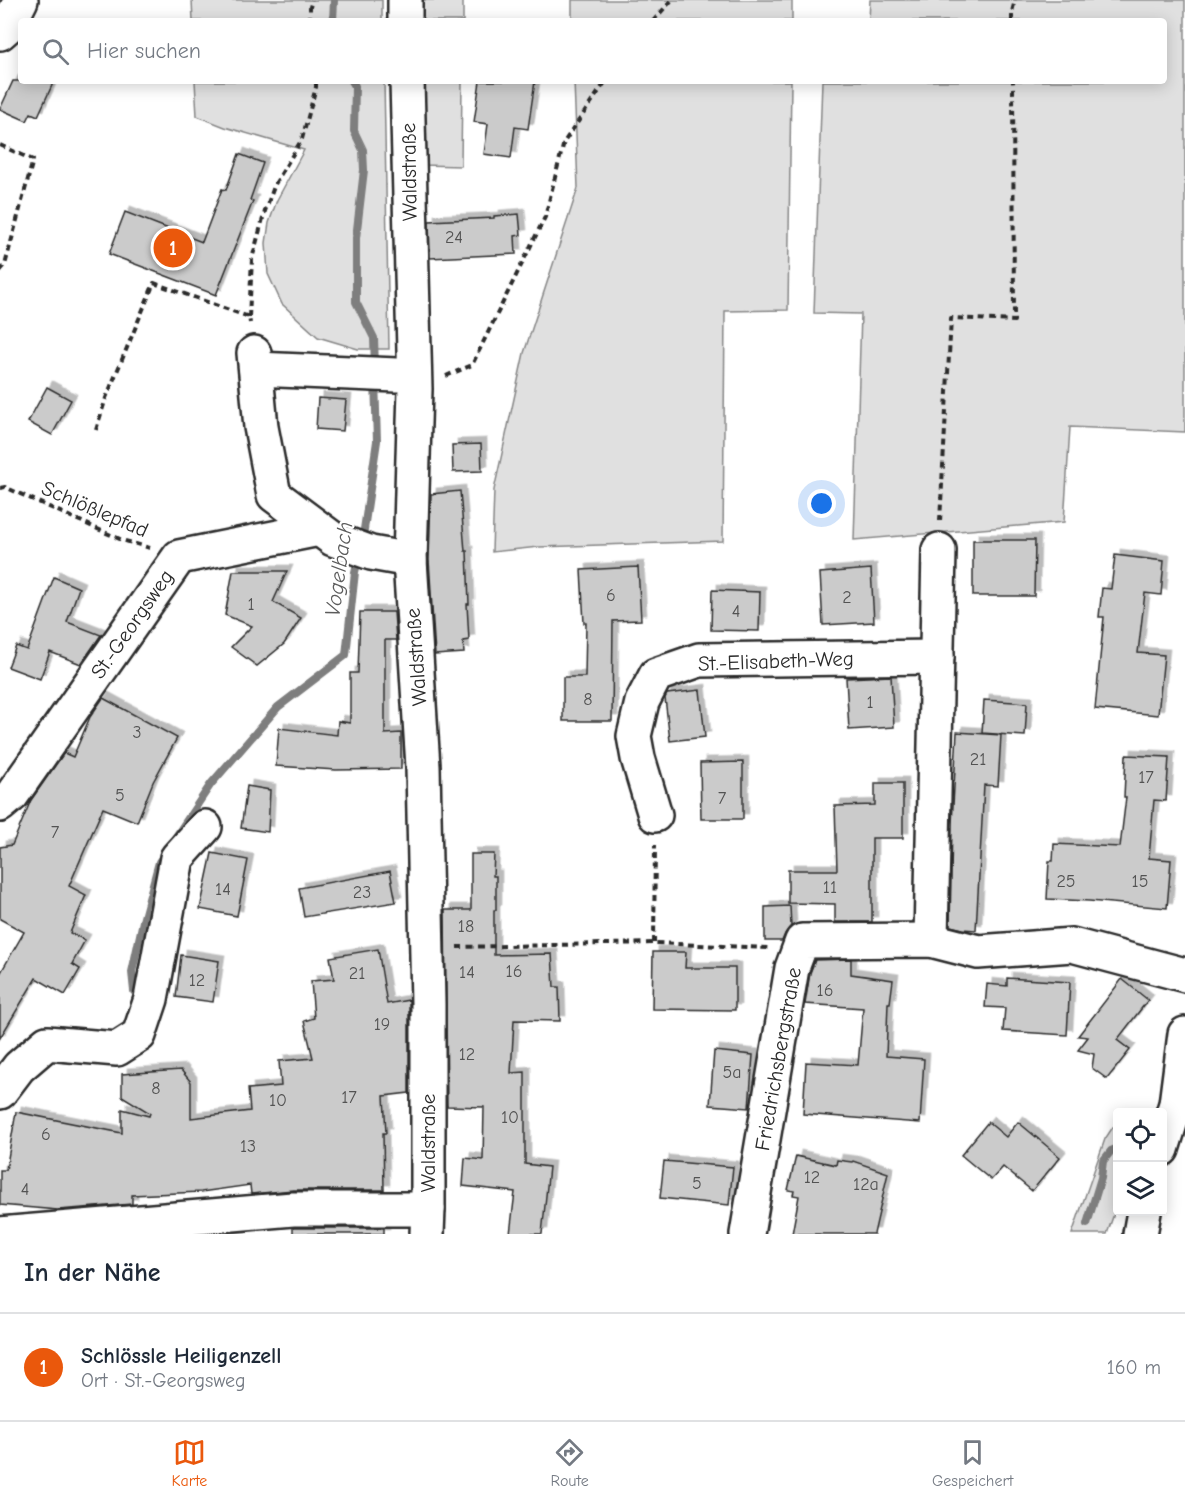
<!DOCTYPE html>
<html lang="de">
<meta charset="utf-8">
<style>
:root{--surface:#fff;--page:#f6f6f7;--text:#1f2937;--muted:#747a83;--line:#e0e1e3;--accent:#ea580c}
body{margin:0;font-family:"Comic Neue",sans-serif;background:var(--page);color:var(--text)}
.controls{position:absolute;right:18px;bottom:18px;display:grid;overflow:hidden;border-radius:6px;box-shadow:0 3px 15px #0003}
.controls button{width:54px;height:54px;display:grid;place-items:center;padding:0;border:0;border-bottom:2px solid var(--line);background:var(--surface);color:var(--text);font:30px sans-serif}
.you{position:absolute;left:822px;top:504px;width:21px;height:21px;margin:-15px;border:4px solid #fff;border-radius:50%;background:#1a73e8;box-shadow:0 0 0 9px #1a73e833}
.badge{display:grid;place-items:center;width:39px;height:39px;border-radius:50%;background:var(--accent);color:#fff;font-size:20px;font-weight:700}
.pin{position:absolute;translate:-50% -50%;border:3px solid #fff;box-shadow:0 2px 6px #0006}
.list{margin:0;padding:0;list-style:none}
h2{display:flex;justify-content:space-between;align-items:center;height:78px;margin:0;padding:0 24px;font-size:26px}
h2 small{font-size:20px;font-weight:400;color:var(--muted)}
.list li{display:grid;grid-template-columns:39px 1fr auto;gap:18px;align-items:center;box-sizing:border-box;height:108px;padding:0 24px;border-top:2px solid var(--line)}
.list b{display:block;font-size:22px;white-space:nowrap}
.list p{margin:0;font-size:20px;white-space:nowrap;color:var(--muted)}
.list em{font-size:20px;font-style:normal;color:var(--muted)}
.icon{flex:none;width:33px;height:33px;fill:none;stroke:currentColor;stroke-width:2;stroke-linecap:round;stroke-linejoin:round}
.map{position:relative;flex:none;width:1185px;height:1234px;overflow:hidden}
.search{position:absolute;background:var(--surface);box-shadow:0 3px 15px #0003;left:18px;right:18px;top:18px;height:66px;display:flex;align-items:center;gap:15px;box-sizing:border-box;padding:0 21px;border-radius:6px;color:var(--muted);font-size:22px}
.sheet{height:186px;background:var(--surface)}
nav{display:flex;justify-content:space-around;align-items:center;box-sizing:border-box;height:84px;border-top:2px solid var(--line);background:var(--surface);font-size:16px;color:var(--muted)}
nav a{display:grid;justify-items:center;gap:3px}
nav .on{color:var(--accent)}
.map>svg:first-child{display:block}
</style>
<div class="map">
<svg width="1185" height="1234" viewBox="0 0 1185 1234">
<defs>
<filter id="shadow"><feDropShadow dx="5.5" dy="-5.5" stdDeviation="0" flood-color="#0004"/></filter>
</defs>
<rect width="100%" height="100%" fill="#fff"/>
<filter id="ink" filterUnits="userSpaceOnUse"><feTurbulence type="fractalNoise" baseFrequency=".0167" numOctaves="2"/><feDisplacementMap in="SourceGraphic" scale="12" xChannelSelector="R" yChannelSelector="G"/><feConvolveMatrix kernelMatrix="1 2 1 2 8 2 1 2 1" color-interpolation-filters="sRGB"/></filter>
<g filter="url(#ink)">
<g fill="#e0e0e0" stroke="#868686" stroke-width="1.5">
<path d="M 192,0 L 382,0 L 382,21 L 193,21 Z"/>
<path d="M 416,0 L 463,0 L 463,21 L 417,21 Z"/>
<rect x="572" y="0" width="220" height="21"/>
<path d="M 870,0 L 1185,0 L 1185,432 L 1070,427 L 1064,522 L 854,540 L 861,314 L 814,313 L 822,81 L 1164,81 L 1164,21 L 869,21 Z"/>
<path d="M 195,81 L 384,81 L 389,349 L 358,349 L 318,337 L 282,304 L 268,274 L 266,243 L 269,223 L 277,200 L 304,150 L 225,127 L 197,116 Z"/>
<path d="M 419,81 L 462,81 L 461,166 L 422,165 Z"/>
<path d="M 574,81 L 791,81 L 788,310 L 725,311 L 723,541 L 539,547 L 492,552 L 494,490 L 524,353 L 578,188 Z"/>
<path d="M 1117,1126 L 1117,1205 L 1107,1234 L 1072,1234 L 1105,1139 L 1113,1127 Z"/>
</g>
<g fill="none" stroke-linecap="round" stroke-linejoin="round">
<g stroke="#7e7e7e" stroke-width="8">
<path d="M 333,21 L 334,0"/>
<path d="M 352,81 L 355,86 L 354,131 L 363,150 L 364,170 L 356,238 L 356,302 L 374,338 L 375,367"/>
<path d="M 362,543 L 377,441 L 375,380"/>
<path d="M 175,838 L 211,784 L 278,707 L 346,655 L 355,572 L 359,556"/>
<path d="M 134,991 L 132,972 L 143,921 L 159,862 L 165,854"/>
<path d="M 1087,1224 L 1101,1178 L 1103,1161 L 1111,1151 L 1118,1148"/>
</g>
</g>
<g fill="#cbcbcb" stroke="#2b2b2b" stroke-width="1.5" filter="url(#shadow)">
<path d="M 13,81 L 54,81 L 38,116 L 31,113 L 27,121 L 0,109 Z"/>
<path d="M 480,81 L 535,81 L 528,129 L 515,127 L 511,158 L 484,154 L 488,124 L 474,122 Z"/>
<path d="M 239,154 L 263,163 L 250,200 L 253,201 L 216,295 L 109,254 L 125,212 L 202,242 L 222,189 L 226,190 Z"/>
<path d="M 519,214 L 521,235 L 515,236 L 516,254 L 430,258 L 429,221 L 494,218 L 494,216 Z"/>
<path d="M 47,387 L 71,400 L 52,435 L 28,422 Z"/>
<path d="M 318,398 L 346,400 L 343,431 L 316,429 Z"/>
<path d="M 481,444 L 482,471 L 453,472 L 452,445 Z"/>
<path d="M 460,491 L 465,551 L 467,551 L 469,604 L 467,604 L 469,640 L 463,641 L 464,653 L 435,655 L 429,560 L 431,494 Z"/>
<path d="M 973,540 L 1035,540 L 1034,596 L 973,596 Z"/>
<path d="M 1115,555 L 1164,561 L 1161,595 L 1145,593 L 1138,653 L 1164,655 L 1158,715 L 1095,709 L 1104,617 L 1099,617 L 1102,588 L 1111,589 Z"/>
<path d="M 638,567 L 641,620 L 613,621 L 612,721 L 563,721 L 563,677 L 585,677 L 586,623 L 584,623 L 581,570 Z"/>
<path d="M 871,569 L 874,622 L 823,625 L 820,573 Z"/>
<path d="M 233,571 L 287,571 L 273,602 L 301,618 L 284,644 L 257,666 L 231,647 L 252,626 L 225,615 Z"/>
<path d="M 54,577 L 79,588 L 67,622 L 101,635 L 81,664 L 50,652 L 40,679 L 8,667 L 16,646 L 27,650 Z"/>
<path d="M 712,590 L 760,592 L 759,631 L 711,630 Z"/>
<path d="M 360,612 L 394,612 L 396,640 L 385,640 L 385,734 L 401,733 L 401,769 L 336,770 L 276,766 L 279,728 L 337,735 L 338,721 L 350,723 L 350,673 L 358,673 Z"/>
<path d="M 891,676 L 894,727 L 849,730 L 846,678 Z"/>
<path d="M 700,690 L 705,737 L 670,741 L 665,698 L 667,694 Z"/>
<path d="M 103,698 L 177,738 L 153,782 L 137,822 L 103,808 L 69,886 L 86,895 L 70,933 L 85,940 L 72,964 L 80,969 L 65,995 L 36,978 L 0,1038 L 0,974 L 24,932 L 0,919 L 0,847 L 12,845 L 31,800 L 64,753 L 73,757 L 90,717 Z"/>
<path d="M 984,700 L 1027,703 L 1025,736 L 982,733 Z"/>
<path d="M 957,732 L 1001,735 L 998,786 L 984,785 L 976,930 L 963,929 L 950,926 L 952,824 Z"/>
<path d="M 1126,755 L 1169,757 L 1166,801 L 1154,800 L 1149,858 L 1171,860 L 1167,908 L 1089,901 L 1047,899 L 1049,861 L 1053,861 L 1054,844 L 1120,847 L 1126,797 L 1124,797 Z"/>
<path d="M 743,762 L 743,819 L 701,819 L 700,763 Z"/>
<path d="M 875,783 L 903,783 L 903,838 L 872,838 L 872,922 L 835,922 L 835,904 L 788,903 L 788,870 L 837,870 L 835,806 L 875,805 Z"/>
<path d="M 247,786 L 270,790 L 268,832 L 241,828 Z"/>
<path d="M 212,853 L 248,860 L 237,916 L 200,909 Z"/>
<path d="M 471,854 L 494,854 L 493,876 L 496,876 L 496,910 L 494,910 L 494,955 L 552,954 L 554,987 L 559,987 L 560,1021 L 514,1020 L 511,1073 L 525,1072 L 525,1164 L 549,1167 L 542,1234 L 510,1234 L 515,1192 L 463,1186 L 465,1158 L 483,1160 L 484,1107 L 447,1106 L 445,910 L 471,910 Z"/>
<path d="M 390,871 L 396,902 L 304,917 L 299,888 Z"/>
<path d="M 790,906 L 791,926 L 785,934 L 782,941 L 765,941 L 765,907 Z"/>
<path d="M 378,949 L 387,1004 L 409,1000 L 409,1093 L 384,1096 L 386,1133 L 383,1133 L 384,1190 L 293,1190 L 251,1194 L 250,1185 L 201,1192 L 132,1195 L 132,1204 L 58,1210 L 0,1205 L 0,1170 L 6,1170 L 16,1112 L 122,1133 L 122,1109 L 149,1116 L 150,1113 L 122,1096 L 122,1074 L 181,1070 L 191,1082 L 191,1118 L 250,1111 L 248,1089 L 281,1086 L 279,1061 L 313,1058 L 304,1021 L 314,1018 L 311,981 L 334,979 L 330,957 Z"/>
<path d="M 653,952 L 686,952 L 685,968 L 735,968 L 735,1010 L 652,1009 Z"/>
<path d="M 181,955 L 219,961 L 213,1002 L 176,997 Z"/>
<path d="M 851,959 L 851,974 L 893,980 L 890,1003 L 888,1003 L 886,1056 L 924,1059 L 920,1123 L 803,1114 L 806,1062 L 858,1065 L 863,1008 L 805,1004 L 810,973 L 815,960 Z"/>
<path d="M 1007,978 L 1070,982 L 1067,1035 L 1003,1031 L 1005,1008 L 985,1007 L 987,984 L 1007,986 Z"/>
<path d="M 1122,979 L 1148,1000 L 1117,1040 L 1130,1050 L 1107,1079 L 1092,1068 L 1094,1054 L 1078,1050 L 1088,1037 L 1078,1036 Z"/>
<path d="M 714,1051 L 753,1055 L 749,1108 L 710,1105 Z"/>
<path d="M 988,1122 L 1006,1137 L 1018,1122 L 1060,1157 L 1032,1191 L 1003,1167 L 991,1180 L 961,1155 Z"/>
<path d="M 796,1156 L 836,1165 L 837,1160 L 852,1162 L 853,1161 L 888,1173 L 874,1234 L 792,1234 L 799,1196 L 793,1195 L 794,1191 L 788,1190 Z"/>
<path d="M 664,1161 L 733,1167 L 729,1205 L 660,1198 Z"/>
<rect x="293" y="1228" width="91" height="6"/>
</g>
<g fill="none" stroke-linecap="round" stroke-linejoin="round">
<defs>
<g id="minor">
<path d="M 405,0 L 405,21"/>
<path d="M 0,33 L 8,26 L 21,0"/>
<path d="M 407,81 L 415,389 L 410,560 L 423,767 L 428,1004 L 428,1209 L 427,1234"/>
<path d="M 254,353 L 261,427 L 274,495 L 333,539 L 371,553 L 410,560"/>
<path d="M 256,369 L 397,375"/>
<path d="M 0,805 L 12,795 L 179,557 L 319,529"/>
<path d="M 655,815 L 638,758 L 634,736 L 642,702 L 656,675 L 699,660 L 937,657"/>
<path d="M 931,940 L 939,550"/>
<path d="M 0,1092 L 19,1067 L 47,1043 L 117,1049 L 139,1035 L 151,999 L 177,858 L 205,827"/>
<path d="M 1162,1149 L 1176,1104 L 1185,1034"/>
<path d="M 0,1234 L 293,1209 L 428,1209"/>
<path d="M 747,1234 L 792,968 L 802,941 L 931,940 L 978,952 L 1072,945 L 1185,975"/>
<path d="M 1140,1234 L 1144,1212"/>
</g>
</defs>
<use href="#minor" stroke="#2b2b2b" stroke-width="38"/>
<g stroke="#2b2b2b" stroke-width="4" stroke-dasharray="6 4.5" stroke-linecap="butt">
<path d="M 310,21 L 310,7 L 312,0"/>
<path d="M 653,21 L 672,0"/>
<path d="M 1012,21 L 1012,12 L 1015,0"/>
<path d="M 0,145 L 33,160 L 5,265 L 0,271"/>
<path d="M 249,317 L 252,259 L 265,211 L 275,184 L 302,139 L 316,87 L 316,81"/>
<path d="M 446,376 L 472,365 L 545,217 L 564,142 L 606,81"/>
<path d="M 96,430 L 106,398 L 154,283 L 249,317 L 250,323"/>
<path d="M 0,488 L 5,487 L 122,540 L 150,548"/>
<path d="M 940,521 L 951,318 L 1014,321 L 1013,81"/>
<path d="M 654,943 L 655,845"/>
<path d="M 457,947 L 654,943 L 768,948"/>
</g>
<use href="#minor" stroke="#fff" stroke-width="33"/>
</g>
</g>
<g text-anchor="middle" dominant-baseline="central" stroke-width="4.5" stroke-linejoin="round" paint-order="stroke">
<g font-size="18" fill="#535353">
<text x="454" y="237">24</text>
<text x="611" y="595">6</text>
<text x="847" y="597">2</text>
<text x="251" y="604">1</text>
<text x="736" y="611">4</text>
<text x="588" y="699">8</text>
<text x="870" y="702">1</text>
<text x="137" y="732">3</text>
<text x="978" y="759">21</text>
<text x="1146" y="777">17</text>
<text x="120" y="795">5</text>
<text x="722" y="798">7</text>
<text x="55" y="832">7</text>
<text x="1066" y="881">25</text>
<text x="1140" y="881">15</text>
<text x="830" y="887">11</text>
<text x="223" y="889">14</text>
<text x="362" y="892">23</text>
<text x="466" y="926">18</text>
<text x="514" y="971">16</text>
<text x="467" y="972">14</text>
<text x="357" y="973">21</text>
<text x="197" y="980">12</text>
<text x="825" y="990">16</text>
<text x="382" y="1024">19</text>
<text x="467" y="1054">12</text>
<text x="732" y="1072">5a</text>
<text x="156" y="1088">8</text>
<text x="349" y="1097">17</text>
<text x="278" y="1100">10</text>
<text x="510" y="1117">10</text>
<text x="46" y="1134">6</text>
<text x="248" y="1146">13</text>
<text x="812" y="1177">12</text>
<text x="697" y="1183">5</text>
<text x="866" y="1184">12a</text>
<text x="25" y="1189">4</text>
</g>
<g font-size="21" fill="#2b2b2b" stroke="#fff">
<text transform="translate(409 172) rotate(-91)">Waldstraße</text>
<text transform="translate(95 509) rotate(23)">Schlößlepfad</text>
<text transform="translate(132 624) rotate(-55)">St.-Georgsweg</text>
<text transform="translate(416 657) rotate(-94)">Waldstraße</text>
<text transform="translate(776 661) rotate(-2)">St.-Elisabeth-Weg</text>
<text transform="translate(778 1059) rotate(-80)">Friedrichsbergstraße</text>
<text transform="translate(428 1143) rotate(-90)">Waldstraße</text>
</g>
<g font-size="22" font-style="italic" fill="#5c5c5c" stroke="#fff">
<text transform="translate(339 569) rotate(-82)">Vogelbach</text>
</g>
</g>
</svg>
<div class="controls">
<button><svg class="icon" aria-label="locate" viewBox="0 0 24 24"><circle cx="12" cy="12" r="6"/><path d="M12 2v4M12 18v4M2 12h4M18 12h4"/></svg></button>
<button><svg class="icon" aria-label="layers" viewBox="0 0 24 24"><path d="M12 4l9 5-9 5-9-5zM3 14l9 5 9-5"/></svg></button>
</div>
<div class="you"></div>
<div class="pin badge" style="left:173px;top:248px">1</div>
<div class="search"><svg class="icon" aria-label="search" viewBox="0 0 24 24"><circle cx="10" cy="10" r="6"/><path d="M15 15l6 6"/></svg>Hier suchen</div>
</div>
<section class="sheet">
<h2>In der Nähe<small></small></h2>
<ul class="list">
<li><span class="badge">1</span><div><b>Schlössle Heiligenzell</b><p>Ort · St.-Georgsweg</p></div><em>160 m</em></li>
</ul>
</section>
<nav>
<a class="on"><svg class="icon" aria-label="map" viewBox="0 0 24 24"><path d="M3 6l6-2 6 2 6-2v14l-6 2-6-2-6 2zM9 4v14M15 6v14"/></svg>Karte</a>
<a><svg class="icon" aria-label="directions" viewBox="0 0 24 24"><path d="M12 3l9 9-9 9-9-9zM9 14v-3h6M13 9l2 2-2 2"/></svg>Route</a>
<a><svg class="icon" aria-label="saved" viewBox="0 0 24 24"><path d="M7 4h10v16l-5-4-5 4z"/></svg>Gespeichert</a>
</nav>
